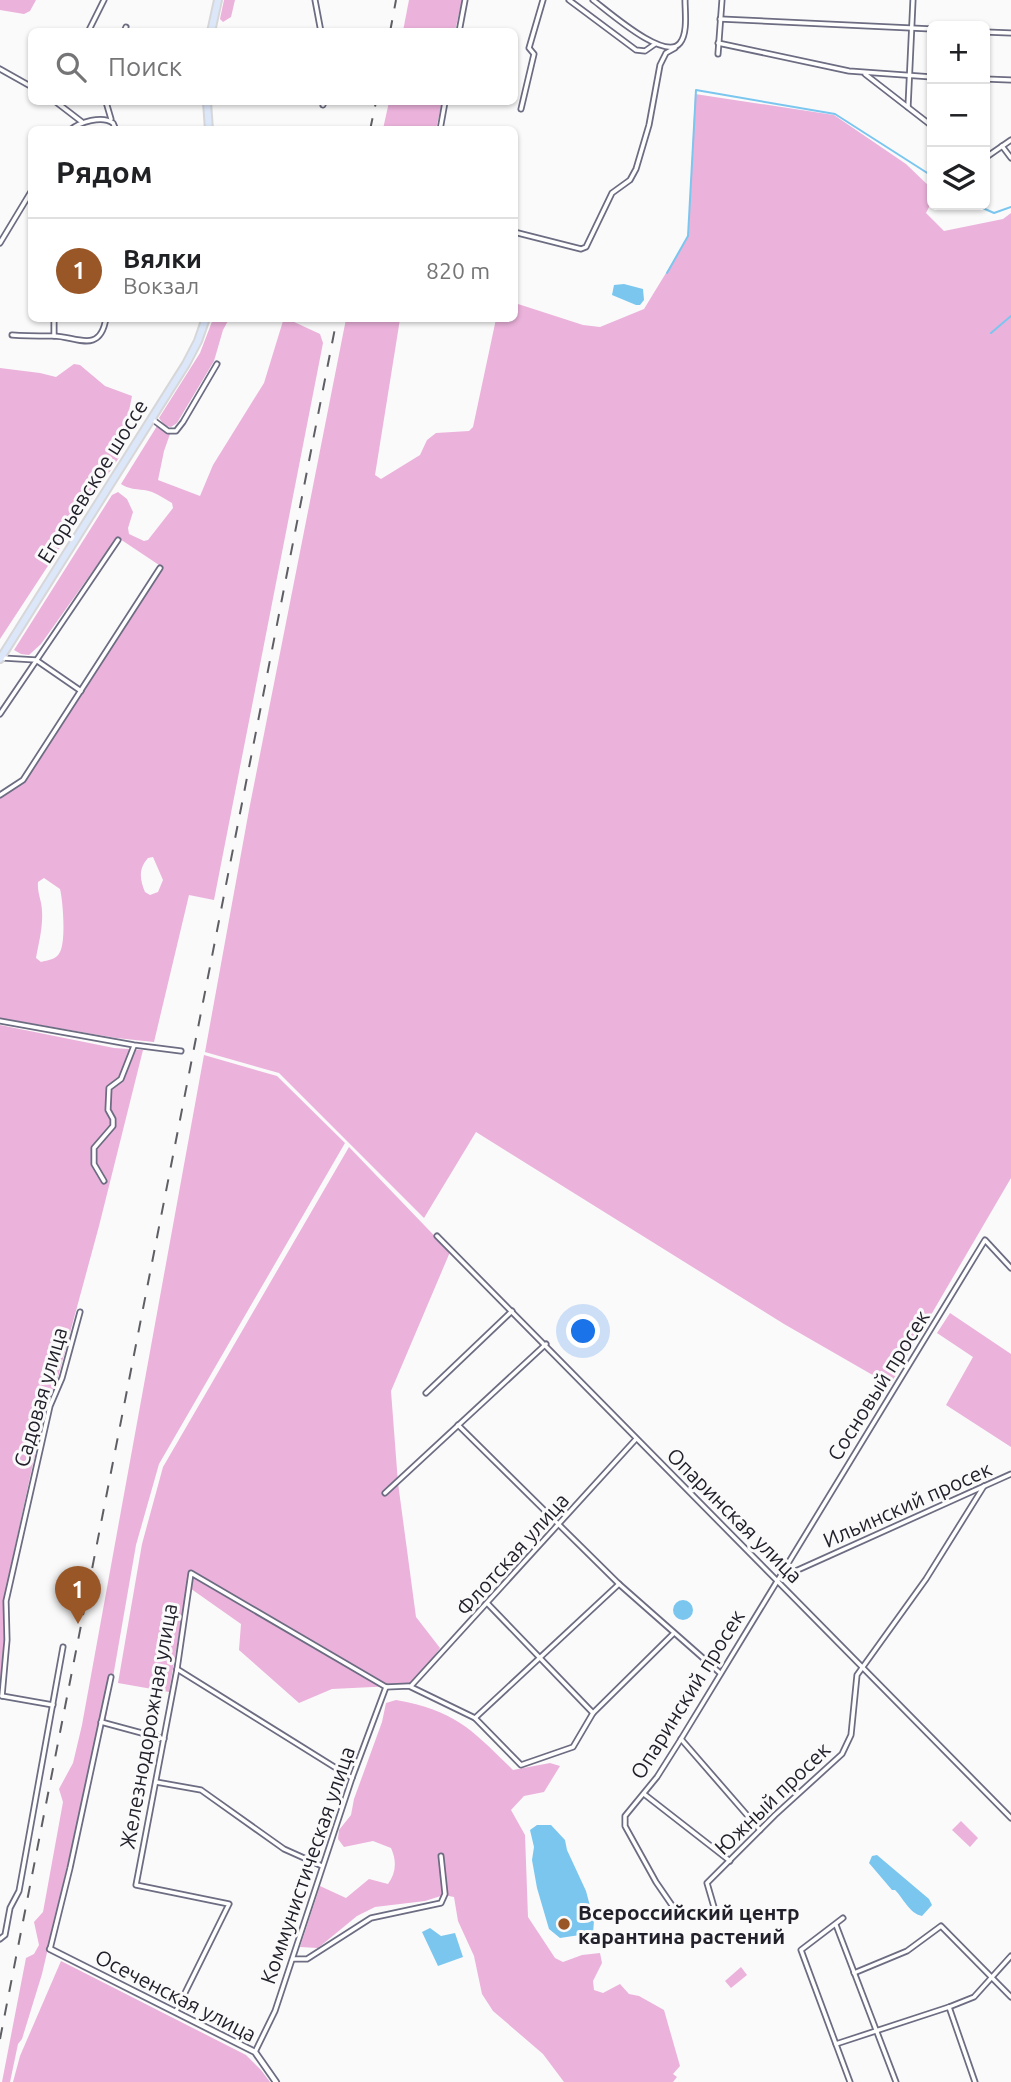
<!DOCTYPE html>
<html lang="ru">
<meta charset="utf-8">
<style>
:root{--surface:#fff;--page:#f2f2f2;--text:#202124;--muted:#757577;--line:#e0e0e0;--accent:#995626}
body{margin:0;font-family:Ubuntu,sans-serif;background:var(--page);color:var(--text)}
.controls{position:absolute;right:21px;top:21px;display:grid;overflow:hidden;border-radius:10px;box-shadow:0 2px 5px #0004}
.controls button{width:63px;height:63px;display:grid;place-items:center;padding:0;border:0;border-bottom:2px solid var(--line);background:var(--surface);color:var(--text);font:35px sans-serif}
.you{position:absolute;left:584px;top:1332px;width:24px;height:24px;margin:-18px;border:5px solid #fff;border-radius:50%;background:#1a73e8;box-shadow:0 0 0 10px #1a73e833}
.badge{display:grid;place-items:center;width:46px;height:46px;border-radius:50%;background:var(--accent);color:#fff;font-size:23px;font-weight:700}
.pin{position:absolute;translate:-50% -58px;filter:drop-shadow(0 2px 4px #0008)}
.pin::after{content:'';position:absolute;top:37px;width:24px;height:21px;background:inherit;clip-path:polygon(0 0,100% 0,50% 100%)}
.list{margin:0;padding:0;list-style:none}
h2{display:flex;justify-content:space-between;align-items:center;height:91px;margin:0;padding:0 28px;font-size:30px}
h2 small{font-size:23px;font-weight:400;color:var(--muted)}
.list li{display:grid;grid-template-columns:46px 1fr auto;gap:21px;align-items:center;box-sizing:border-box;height:105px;padding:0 28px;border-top:2px solid var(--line)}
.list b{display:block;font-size:26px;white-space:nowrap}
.list p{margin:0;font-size:23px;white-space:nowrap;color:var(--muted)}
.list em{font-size:23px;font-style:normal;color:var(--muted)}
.icon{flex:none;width:38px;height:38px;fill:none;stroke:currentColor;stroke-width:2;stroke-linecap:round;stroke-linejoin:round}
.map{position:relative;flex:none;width:1011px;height:2082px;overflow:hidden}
.search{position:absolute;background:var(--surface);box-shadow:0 2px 5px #0004;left:28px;top:28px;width:490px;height:77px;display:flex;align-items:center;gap:18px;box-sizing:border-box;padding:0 24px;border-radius:10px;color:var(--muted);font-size:26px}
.panel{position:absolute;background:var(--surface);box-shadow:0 2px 5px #0004;left:28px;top:126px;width:490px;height:196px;border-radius:10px}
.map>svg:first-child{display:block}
</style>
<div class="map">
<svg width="1011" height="2082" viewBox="0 0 1011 2082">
<rect width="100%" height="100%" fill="#fafafa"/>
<g fill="#ebb2db" fill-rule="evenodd">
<path d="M 0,0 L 36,0 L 30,11 L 24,14 L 0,10 Z"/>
<path d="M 224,0 L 235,0 L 231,17 L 223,22 L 220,19 Z"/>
<path d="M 409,0 L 462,0 L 455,31 L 403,31 Z"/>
<path d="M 695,94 L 834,115 L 906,164 L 932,189 L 932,201 L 926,213 L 944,231 L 1003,219 L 1011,213 L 1011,1178 L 890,1385 L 784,1324 L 476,1132 L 424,1218 L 279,1073 L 205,1052 L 249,810 L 346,319 L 400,319 L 375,475 L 381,479 L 420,455 L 427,440 L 436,433 L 469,431 L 473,427 L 496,319 L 514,318 L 515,303 L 583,325 L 600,327 L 644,309 L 688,237 Z"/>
<path d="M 389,102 L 442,102 L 436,129 L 383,129 Z"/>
<path d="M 213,319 L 229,319 L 223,330 L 214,361 L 177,423 L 171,427 L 165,426 L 159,418 L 200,353 Z"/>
<path d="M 283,321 L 292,321 L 320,334 L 323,343 L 214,900 L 189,895 L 154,1042 L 116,1038 L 0,1018 L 0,797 L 25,782 L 162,567 L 117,537 L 41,644 L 29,655 L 21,654 L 14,650 L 112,495 L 118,492 L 127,499 L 133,512 L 128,528 L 129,534 L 144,541 L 148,540 L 173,508 L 172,503 C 163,498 154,491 144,490 C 134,489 129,489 121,484 L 157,426 L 170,434 L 164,451 L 158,480 L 200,496 L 213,465 L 264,383 ZM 153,857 L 163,880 L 158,892 L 150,895 L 145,892 C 140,880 138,869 148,858 ZM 44,878 L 60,889 C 63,901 66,941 60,952 C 56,960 48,960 41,962 L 36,958 C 39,942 43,927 42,911 C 42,901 37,893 38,882 Z"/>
<path d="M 74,364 L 80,365 L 105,386 L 132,396 L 120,456 L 0,639 L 0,368 L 40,373 L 56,377 Z"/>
<path d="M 0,1025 L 114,1048 L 143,1050 L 99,1226 L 58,1377 L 45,1408 L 3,1602 L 4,1640 L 0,1684 Z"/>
<path d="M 204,1055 L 277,1076 L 345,1143 L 159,1464 L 136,1545 L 105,1723 L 73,1841 L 42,1974 L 22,2039 L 18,2044 L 10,2082 L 2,2082 L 26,1958 L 34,1954 L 39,1945 L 34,1922 L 43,1912 L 63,1802 L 59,1789 L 73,1763 L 82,1725 Z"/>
<path d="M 349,1147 L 450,1252 L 391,1391 L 398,1483 L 416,1617 L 440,1648 L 414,1685 L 332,1689 L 299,1703 L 239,1650 L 241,1624 L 187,1586 L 169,1692 L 118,1683 L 142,1544 L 163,1467 Z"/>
<path d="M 950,1313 L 1011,1354 L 1011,1447 L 946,1405 L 973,1357 L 937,1333 Z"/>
<path d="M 396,1700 C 456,1711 471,1729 513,1770 L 550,1763 L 560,1766 L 544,1792 L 524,1796 L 511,1810 L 525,1835 L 528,1917 L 555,1958 L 563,1962 L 582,1955 L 600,1953 L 602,1963 L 593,1981 L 594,1990 L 603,1993 L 620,1984 L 629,1994 L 639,1996 L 664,2010 L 680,2066 L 673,2074 L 677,2077 L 673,2082 L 564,2082 L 543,2054 L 493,2011 L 482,1994 L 474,1956 L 458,1921 L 454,1897 L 444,1895 L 425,1901 L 375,1907 L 357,1916 L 318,1948 L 300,1947 L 320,1886 L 346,1898 L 369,1879 L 388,1884 C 396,1873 397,1861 391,1848 L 373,1841 L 344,1847 L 338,1839 L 339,1830 L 351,1815 L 354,1799 L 382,1722 L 386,1703 Z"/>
<path d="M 961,1821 L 978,1838 L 970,1847 L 952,1830 Z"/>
<path d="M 61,1961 L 246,2055 L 261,2070 L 270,2082 L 13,2082 L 20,2056 Z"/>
<path d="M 741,1967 L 747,1975 L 731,1988 L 725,1981 Z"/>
</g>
<g fill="#7bc6ef">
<path d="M 624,284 L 643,289 L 644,300 L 640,305 L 636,305 L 612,295 L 614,285 Z"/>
<circle cx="683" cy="1610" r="10"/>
<path d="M 537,1825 L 551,1825 L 565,1840 L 567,1850 L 586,1891 L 594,1921 L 593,1933 L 560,1938 L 549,1929 L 537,1888 L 532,1860 L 534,1847 L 530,1830 Z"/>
<path d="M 877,1855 L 929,1899 L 932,1905 L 922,1916 C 909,1913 904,1899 895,1890 L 892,1890 L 869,1863 L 872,1856 Z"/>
<path d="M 430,1928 L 441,1936 L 455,1933 L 463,1957 L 438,1966 L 422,1932 Z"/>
</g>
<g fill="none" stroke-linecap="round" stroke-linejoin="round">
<g stroke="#7bc6ef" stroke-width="2">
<path d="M 976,205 L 994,213 L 1011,207"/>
<path d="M 667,273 L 688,236 L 696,90 L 835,114 L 932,176"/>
<path d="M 991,333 L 1011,316"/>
</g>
<defs>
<g id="minor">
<path d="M 315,0 L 321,32"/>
<path d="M 569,0 L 636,50 L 645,51 L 655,44"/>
<path d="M 593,0 C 608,11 665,62 680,43 C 688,33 685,12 685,0"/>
<path d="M 720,19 L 932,29"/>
<path d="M 88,32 L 104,0"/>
<path d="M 124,32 L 126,27"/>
<path d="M 459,32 L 465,0"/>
<path d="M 985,32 L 1011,33"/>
<path d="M 718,43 L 849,71 L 932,77"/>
<path d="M 718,54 L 722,0"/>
<path d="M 0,69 L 32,87"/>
<path d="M 865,74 L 932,126"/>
<path d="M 985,79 L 1011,80"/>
<path d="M 56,102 L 82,122"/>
<path d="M 106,102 L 111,119"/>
<path d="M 323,105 L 324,102"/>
<path d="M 908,107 L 913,0"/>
<path d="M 521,109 L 534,54 L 529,48 L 543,0"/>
<path d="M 70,130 C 80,122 102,115 113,123 L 116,130"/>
<path d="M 440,130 L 445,102"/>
<path d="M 1002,146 L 1011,158"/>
<path d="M 985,158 L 1011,140"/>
<path d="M 514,232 L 581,249 L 586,247 L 612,193 L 630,180 L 636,169 L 649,125 L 660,65 L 666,53 L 675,48"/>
<path d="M 0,243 L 32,190"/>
<path d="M 54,318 L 54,336"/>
<path d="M 12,335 C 25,336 39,336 52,336 C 74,335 100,356 106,318"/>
<path d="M 152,419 L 168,431 L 176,431 L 183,422 L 217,364"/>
<path d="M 3,658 L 36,660 L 81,691"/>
<path d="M 0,714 L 118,540"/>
<path d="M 0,795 L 23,780 L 160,568"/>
<path d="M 0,1021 L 134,1045 L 181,1051"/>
<path d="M 104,1181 L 94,1164 L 94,1148 L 113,1126 L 113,1119 L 108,1110 L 109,1088 L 121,1079 L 134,1046"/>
<path d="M 437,1236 L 1011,1818"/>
<path d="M 426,1393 L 512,1311"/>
<path d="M 458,1425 L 619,1584 L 720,1673"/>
<path d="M 385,1493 L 546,1344"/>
<path d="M 780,1578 L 1011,1474"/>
<path d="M 488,1604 L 593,1713"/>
<path d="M 177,1669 L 352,1778"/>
<path d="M 411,1686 L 636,1439"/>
<path d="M 386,1687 L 409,1686 L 475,1718 L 521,1765 L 573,1747 L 593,1713 L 673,1634"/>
<path d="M 2,1696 L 7,1640 L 6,1601 L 50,1406 L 62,1378 L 80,1312"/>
<path d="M 2,1696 L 53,1705"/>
<path d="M 475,1718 L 619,1584"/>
<path d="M 101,1722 L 164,1739"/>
<path d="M 681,1739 L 760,1830"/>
<path d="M 156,1782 L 201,1790 L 284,1849 L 322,1866"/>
<path d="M 644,1794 L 730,1861"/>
<path d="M 714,1907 L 707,1883 L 775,1815 L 842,1754 L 851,1735 L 857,1675 L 926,1579 L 984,1486"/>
<path d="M 678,1914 L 656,1882 L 625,1826 L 625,1816 L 657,1777 L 681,1739 L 985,1240 L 1011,1268"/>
<path d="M 843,1918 L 801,1950 L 850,2082"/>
<path d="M 836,1925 L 896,2082"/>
<path d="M 0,1939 L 5,1935 L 10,1908 L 19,1891 L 63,1647"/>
<path d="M 50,1949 L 70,1868 L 111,1677"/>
<path d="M 293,1959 L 307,1959 L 371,1918 L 441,1903 L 445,1894 L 441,1856"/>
<path d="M 854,1973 L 907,1951 L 941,1926 L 1011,1997"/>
<path d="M 949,2007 L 975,2082"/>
<path d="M 176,2011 L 229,1904 L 136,1885 L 177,1669 L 191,1573 L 386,1687"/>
<path d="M 836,2044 L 949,2007 L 974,1997 L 1011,1956"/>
<path d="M 255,2052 L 275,2011 L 352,1778 L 386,1687"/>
</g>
<path id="tertiary" d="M 50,1949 L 255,2052 L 276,2082"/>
<g id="primary">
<path d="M 211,32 L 218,0"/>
<path d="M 207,102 L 209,130"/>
<path d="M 0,659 L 186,364 L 198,341 L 206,318"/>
</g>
</defs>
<use href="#minor" stroke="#6c6c82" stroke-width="7"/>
<use href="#tertiary" stroke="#6c6c82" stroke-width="8"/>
<use href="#primary" stroke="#d7d7d9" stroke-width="10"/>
<use href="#minor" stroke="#fff" stroke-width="3.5"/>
<use href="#tertiary" stroke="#fff" stroke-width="4.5"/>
<use href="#primary" stroke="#dce7f9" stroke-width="6"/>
<g stroke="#5f5e65" stroke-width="2" stroke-dasharray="12 12" stroke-linecap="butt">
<path d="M 390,32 L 396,0"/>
<path d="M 370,130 L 376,102"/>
<path d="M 0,2039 L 337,318"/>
</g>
</g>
<circle fill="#995626" stroke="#fafafa" stroke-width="2.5" cx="564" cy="1924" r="7"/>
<g text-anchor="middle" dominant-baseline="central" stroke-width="6" stroke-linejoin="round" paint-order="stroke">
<g font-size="21" fill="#22212b" stroke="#fafafa">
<text transform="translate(92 481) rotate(-58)">Егорьевское шоссе</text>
<text transform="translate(878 1385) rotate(-58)">Сосновый просек</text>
<text transform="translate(40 1397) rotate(-74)">Садовая улица</text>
<text transform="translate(907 1504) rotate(-24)">Ильинский просек</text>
<text transform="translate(735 1515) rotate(45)">Опаринская улица</text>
<text transform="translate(512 1554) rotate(-48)">Флотская улица</text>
<text transform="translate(687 1694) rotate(-58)">Опаринский просек</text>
<text transform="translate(148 1726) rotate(-80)">Железнодорожная улица</text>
<text transform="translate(772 1798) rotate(-44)">Южный просек</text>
<text transform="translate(307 1865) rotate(-71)">Коммунистическая улица</text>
<text transform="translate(176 1995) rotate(27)">Осеченская улица</text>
</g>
<g font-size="21" font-weight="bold" fill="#22212b" stroke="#fafafa" text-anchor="start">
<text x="578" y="1912">Всероссийский центр<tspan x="578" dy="24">карантина растений</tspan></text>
</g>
</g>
</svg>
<div class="controls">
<button>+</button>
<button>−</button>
<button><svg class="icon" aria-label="layers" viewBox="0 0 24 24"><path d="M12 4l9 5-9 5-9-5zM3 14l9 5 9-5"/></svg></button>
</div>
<div class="you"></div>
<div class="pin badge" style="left:78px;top:1624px">1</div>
<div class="search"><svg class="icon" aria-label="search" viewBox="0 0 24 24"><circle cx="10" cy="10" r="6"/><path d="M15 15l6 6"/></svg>Поиск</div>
<section class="panel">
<h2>Рядом<small></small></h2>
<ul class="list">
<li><span class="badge">1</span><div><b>Вялки</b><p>Вокзал</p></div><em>820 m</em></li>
</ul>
</section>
</div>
